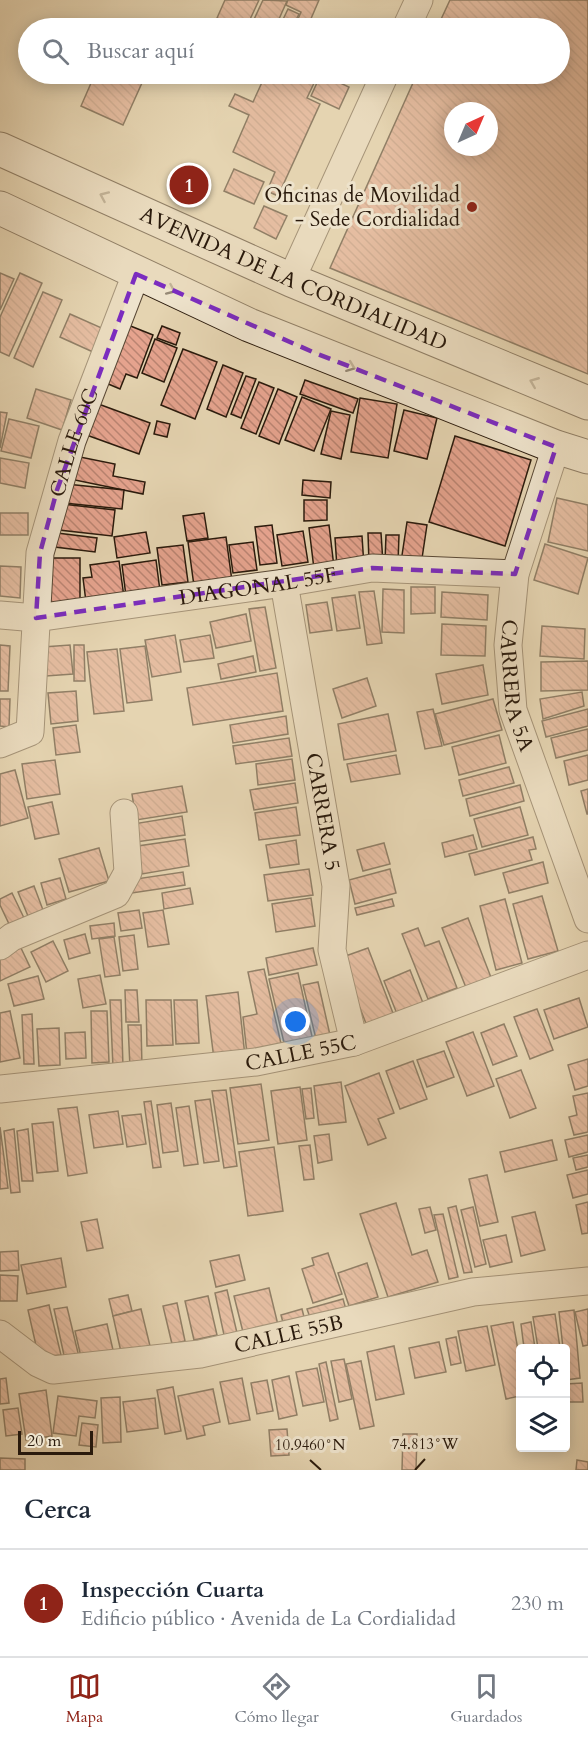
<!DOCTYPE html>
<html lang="es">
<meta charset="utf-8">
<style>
:root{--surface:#fff;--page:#f6f6f7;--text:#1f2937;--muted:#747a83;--line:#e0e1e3;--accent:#8f2418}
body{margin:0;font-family:Cardo,serif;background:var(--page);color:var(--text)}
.controls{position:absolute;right:18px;bottom:18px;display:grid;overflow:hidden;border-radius:6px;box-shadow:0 3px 15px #0003}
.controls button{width:54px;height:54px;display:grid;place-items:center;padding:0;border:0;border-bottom:2px solid var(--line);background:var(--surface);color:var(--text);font:30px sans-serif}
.compass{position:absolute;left:444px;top:102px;width:54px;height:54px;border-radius:50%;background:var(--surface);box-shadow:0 3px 15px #0003;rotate:44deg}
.scale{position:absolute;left:18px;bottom:15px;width:75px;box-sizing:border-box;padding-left:6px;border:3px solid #2a1a0c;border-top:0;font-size:16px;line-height:21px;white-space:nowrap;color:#2a1a0c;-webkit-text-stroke:4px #eee3cc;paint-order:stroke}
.you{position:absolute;left:296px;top:1022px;width:21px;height:21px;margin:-15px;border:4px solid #fff;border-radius:50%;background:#1a73e8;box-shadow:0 0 0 9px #1a73e833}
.badge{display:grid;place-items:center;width:39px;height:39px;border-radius:50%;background:var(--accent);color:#fff;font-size:20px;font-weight:700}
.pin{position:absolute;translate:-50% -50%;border:3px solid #fff;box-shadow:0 2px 6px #0006}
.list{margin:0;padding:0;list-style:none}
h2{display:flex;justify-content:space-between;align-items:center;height:78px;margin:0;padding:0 24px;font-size:26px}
h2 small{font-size:20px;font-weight:400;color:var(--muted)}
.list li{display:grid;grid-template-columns:39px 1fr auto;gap:18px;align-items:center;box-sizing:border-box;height:108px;padding:0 24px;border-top:2px solid var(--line)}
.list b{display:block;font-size:22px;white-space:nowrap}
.list p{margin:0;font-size:20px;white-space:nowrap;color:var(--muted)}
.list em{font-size:20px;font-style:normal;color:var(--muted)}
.icon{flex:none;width:33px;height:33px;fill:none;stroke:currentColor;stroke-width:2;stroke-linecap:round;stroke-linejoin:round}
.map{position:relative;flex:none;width:588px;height:1470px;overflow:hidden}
.search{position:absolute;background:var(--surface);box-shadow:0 3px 15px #0003;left:18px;right:18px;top:18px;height:66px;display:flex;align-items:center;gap:15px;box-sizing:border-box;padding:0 21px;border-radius:33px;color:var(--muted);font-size:22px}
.sheet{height:186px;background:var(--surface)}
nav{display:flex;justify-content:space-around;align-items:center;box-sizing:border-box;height:84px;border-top:2px solid var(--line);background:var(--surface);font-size:16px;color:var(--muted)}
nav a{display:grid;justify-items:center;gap:3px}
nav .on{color:var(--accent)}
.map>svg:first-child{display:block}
</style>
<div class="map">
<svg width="588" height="1470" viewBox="0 0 588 1470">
<defs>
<pattern id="building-back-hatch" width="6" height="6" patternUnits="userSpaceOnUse" patternTransform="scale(1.5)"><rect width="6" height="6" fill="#e5a38e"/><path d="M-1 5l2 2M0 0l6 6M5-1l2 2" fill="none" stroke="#ba8472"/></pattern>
</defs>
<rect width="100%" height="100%" fill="#e5d4b1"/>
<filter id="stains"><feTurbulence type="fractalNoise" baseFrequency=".00333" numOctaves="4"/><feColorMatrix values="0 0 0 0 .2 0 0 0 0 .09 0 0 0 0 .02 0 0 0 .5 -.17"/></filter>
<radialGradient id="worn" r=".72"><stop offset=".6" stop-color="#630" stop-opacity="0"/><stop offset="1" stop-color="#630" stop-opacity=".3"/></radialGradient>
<g fill="url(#building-back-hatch)" stroke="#2a1a0c" stroke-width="1.5" fill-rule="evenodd">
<path d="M 225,0 L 259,0 L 246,28 L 217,18 Z"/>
<path d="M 263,0 L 287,1 L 275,28 L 250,28 Z"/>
<path d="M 288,0 L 319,0 L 307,28 L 294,28 L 301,12 L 286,5 Z"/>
<path d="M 450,0 L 588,0 L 588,374 L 330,268 L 417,74 L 560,74 L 560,28 L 437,28 ZM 453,111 L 489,111 L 489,147 L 453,147 Z"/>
<path d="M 288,9 L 299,14 L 292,28 L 279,28 Z"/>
<path d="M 95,74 L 146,74 L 123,125 L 81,106 Z"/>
<path d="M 277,74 L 303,74 L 316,79 L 307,98 L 320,104 L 278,196 L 267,191 L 275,172 L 233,152 L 249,115 L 229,106 L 235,94 L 253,102 L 264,78 L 273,82 Z"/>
<path d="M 321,74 L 349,87 L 339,109 L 311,96 Z"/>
<path d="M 234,169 L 264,182 L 254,204 L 224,191 Z"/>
<path d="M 264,206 L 287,216 L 276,239 L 254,228 Z"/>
<path d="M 0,273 L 14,279 L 0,310 Z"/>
<path d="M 20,273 L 42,283 L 9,356 L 0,352 L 0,317 Z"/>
<path d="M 43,292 L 62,300 L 33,367 L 14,358 Z"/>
<path d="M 70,314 L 104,329 L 93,352 L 60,337 Z"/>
<path d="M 128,325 L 153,335 L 137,378 L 126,374 L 120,389 L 106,383 Z"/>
<path d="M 162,326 L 180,333 L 176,345 L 157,338 Z"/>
<path d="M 155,339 L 177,348 L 164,382 L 142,373 Z"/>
<path d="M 183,349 L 217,362 L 195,419 L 161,405 Z"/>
<path d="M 223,365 L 243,373 L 226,417 L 207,409 Z"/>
<path d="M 246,376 L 256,379 L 241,418 L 231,414 Z"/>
<path d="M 305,380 L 358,399 L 353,413 L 300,394 Z"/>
<path d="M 259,382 L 274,388 L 256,434 L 241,428 Z"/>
<path d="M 36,389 L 71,400 L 62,430 L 27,418 Z"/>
<path d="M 278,389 L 297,397 L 279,444 L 259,436 Z"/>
<path d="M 302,397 L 331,409 L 314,451 L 285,440 Z"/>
<path d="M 360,398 L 397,404 L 388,458 L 351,452 Z"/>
<path d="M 93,402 L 150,423 L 139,454 L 81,433 Z"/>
<path d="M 404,410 L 437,418 L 427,459 L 394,451 Z"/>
<path d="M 331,411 L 350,415 L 341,459 L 321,454 Z"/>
<path d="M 0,412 L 7,413 L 0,448 Z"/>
<path d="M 9,419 L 39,426 L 31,458 L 1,451 Z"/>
<path d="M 157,421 L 170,424 L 167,437 L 154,434 Z"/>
<path d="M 455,436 L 531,460 L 505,546 L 429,522 Z"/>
<path d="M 75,456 L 115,464 L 113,476 L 145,482 L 143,494 L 70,479 Z"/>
<path d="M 0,458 L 29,463 L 25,488 L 0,483 Z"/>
<path d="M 303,480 L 331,482 L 330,498 L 302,495 Z"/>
<path d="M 66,484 L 124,490 L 122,509 L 64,503 Z"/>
<path d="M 557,498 L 588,505 L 588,551 L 548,542 Z"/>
<path d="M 304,500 L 327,500 L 327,520 L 304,521 Z"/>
<path d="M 62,504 L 115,510 L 112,536 L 59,530 Z"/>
<rect x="0" y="513" width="28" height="22"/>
<path d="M 204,513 L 208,538 L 187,541 L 183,516 Z"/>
<path d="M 407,522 L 427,525 L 421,565 L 401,562 Z"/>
<path d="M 272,525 L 277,563 L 260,565 L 255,527 Z"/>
<path d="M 329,525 L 334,567 L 314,569 L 309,528 Z"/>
<path d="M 303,531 L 308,562 L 282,566 L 277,535 Z"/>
<path d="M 146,532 L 150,553 L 117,558 L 114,537 Z"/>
<path d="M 57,533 L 97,538 L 95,552 L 55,547 Z"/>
<path d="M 368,533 L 381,533 L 383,563 L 369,563 Z"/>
<path d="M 386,535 L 399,535 L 398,563 L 385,562 Z"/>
<path d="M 362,536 L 364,566 L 337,568 L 335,538 Z"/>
<path d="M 226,537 L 232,581 L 194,586 L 188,542 Z"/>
<path d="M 253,542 L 257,570 L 233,573 L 229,545 Z"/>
<path d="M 545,544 L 588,558 L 578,594 L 534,580 Z"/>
<path d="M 183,545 L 188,582 L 162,585 L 157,548 Z"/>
<path d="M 48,558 L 80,558 L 80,605 L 48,604 Z"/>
<path d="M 156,560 L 160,591 L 126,596 L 122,565 Z"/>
<path d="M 119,561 L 124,597 L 86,602 L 83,578 L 92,577 L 90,565 Z"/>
<path d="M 0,566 L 21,567 L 20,598 L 0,596 Z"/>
<path d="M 411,587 L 435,587 L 435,613 L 411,614 Z"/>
<path d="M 383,589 L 404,590 L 404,633 L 382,632 Z"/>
<path d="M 374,591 L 382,643 L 367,645 L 359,592 Z"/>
<path d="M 442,592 L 488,595 L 487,620 L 441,617 Z"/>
<path d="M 355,595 L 360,628 L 337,631 L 332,598 Z"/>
<path d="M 327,602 L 332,630 L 310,633 L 306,605 Z"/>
<path d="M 265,607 L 276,668 L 260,671 L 249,609 Z"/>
<path d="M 246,614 L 251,641 L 216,648 L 210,622 Z"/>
<path d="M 442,624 L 486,626 L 485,656 L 441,655 Z"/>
<path d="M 542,626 L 585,629 L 584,659 L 540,656 Z"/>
<path d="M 175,635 L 181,672 L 152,677 L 145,640 Z"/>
<path d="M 210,635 L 214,658 L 184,662 L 180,640 Z"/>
<path d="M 0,645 L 10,646 L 8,691 L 0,691 Z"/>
<path d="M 70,645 L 73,674 L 46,676 L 43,647 Z"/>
<path d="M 74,645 L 84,645 L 85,681 L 74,681 Z"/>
<path d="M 145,646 L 152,700 L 127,703 L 120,649 Z"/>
<path d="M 117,649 L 124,711 L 94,714 L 87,652 Z"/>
<path d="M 253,656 L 256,672 L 221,679 L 218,664 Z"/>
<path d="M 588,661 L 588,690 L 541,691 L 541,662 Z"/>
<path d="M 483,665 L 488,695 L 442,704 L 436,674 Z"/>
<path d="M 277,673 L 283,711 L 193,725 L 187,688 Z"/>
<path d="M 367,678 L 376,706 L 342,718 L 333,689 Z"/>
<path d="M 76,691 L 78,721 L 51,724 L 48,693 Z"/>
<path d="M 582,692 L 584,706 L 543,719 L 540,699 Z"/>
<path d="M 0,699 L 10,699 L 9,727 L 0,726 Z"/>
<path d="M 493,699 L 502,730 L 444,745 L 435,714 Z"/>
<path d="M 433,709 L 442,746 L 425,749 L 417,712 Z"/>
<path d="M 588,709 L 588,726 L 546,737 L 542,721 Z"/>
<path d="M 388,714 L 396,751 L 344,760 L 338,724 Z"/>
<path d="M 286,716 L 288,734 L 233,743 L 230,725 Z"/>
<path d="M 76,725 L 80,752 L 56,755 L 53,728 Z"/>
<path d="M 588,729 L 588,750 L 556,758 L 551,738 Z"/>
<path d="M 499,735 L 506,763 L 459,775 L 452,747 Z"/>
<path d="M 289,738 L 292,756 L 236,764 L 233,746 Z"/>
<path d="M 396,755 L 400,774 L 351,782 L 347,764 Z"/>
<path d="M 588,755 L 588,780 L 569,785 L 564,761 Z"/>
<path d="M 292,759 L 295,780 L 258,785 L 256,764 Z"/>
<path d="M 55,760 L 60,794 L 27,799 L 22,764 Z"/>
<path d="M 509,767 L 514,783 L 463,796 L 459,780 Z"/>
<path d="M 15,770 L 28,818 L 0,826 L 0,774 Z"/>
<path d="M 295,783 L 298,803 L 254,810 L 250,790 Z"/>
<path d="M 520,785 L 524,801 L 470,816 L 466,799 Z"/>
<path d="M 182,786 L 187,812 L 136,820 L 132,794 Z"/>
<path d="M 588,789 L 588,814 L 587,814 L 581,791 Z"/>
<path d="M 52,802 L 59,834 L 35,839 L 28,807 Z"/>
<path d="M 296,807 L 300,835 L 259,840 L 255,813 Z"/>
<path d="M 520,807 L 528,835 L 482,847 L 474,819 Z"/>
<path d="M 182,816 L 185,835 L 136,842 L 133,824 Z"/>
<path d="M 473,835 L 477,849 L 445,857 L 442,843 Z"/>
<path d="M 533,837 L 536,849 L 529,850 L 532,860 L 475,875 L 469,854 Z"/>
<path d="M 185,839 L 189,866 L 142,874 L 138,846 Z"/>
<path d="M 296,840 L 299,864 L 270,868 L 266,845 Z"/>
<path d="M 384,843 L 390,864 L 363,871 L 357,850 Z"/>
<path d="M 99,848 L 109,881 L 69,892 L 59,859 Z"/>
<path d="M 543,862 L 548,883 L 509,893 L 503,873 Z"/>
<path d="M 309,869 L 313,895 L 268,901 L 264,875 Z"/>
<path d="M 390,869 L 396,893 L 355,904 L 349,880 Z"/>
<path d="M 183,872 L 185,885 L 132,893 L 129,880 Z"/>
<path d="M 60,878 L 66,899 L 47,905 L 41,883 Z"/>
<path d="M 34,886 L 43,910 L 28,916 L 18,892 Z"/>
<path d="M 190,888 L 193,904 L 164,909 L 162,893 Z"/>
<path d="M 12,893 L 25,920 L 10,926 L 0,905 L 0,899 Z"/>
<path d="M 542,896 L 558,951 L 528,959 L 513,904 Z"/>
<path d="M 311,898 L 315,926 L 276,932 L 272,904 Z"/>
<path d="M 392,899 L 394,906 L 357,915 L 355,908 Z"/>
<path d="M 505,899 L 522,963 L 496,970 L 480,906 Z"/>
<path d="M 139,910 L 142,928 L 121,931 L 118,913 Z"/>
<path d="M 163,910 L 169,944 L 148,947 L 143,913 Z"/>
<path d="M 468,918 L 492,980 L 467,990 L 442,928 Z"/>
<path d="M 114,923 L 115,936 L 92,939 L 90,926 Z"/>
<path d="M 418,928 L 425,946 L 439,941 L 457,988 L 428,999 L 402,934 Z"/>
<path d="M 85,934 L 90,953 L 69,959 L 64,940 Z"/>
<path d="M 134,935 L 138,969 L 123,971 L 119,937 Z"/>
<path d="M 114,937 L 120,975 L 105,977 L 99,939 Z"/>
<path d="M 53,941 L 68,971 L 46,982 L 31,952 Z"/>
<path d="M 20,946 L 30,967 L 0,981 L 0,955 Z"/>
<path d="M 313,948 L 317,965 L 269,975 L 266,958 Z"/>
<path d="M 368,948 L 396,1021 L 369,1031 L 340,958 Z"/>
<path d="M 264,969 L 282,1048 L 247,1054 L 243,1017 L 257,1014 L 248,972 Z"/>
<path d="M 410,970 L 423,1003 L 397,1014 L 384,981 Z"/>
<path d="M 298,973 L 313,1041 L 285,1047 L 269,979 Z"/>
<path d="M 100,975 L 106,1004 L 83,1008 L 78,979 Z"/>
<path d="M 38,976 L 44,999 L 14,1006 L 8,984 Z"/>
<path d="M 318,982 L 330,1035 L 316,1039 L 303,985 Z"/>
<path d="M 125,990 L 137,990 L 139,1022 L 126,1022 Z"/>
<path d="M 238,992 L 245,1056 L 214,1059 L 206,996 Z"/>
<path d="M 579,998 L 588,1027 L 554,1039 L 544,1010 Z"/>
<path d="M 110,1000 L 121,1000 L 123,1067 L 113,1067 Z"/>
<path d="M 146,1000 L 171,1000 L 173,1045 L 147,1046 Z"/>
<path d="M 174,1000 L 197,1000 L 199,1043 L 176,1044 Z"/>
<path d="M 537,1009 L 553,1050 L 530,1059 L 514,1017 Z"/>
<path d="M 10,1011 L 20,1058 L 0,1062 L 0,1013 Z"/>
<path d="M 91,1011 L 107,1011 L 109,1062 L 92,1063 Z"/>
<path d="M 32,1014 L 34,1064 L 24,1064 L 22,1015 Z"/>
<path d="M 504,1024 L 517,1056 L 493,1065 L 481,1033 Z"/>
<path d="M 128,1025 L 141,1025 L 142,1067 L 130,1067 Z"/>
<path d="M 59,1028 L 60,1065 L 39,1066 L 37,1029 Z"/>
<path d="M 85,1032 L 86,1058 L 66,1059 L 65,1033 Z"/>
<path d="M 473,1032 L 494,1086 L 467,1096 L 446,1042 Z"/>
<path d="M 444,1051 L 454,1077 L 427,1087 L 417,1060 Z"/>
<path d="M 588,1059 L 588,1086 L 575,1090 L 568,1065 Z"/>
<path d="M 413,1061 L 427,1099 L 400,1109 L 386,1071 Z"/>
<path d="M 521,1070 L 536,1108 L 510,1118 L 496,1079 Z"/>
<path d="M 379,1073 L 394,1113 L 378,1119 L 386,1138 L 368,1145 L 345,1086 Z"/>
<path d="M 341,1082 L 346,1122 L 319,1125 L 314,1086 Z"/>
<path d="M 261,1084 L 269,1140 L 238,1144 L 230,1088 Z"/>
<path d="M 300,1087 L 307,1140 L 278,1144 L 271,1091 Z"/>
<path d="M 311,1088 L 314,1118 L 306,1119 L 302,1089 Z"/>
<path d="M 226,1090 L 237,1166 L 224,1168 L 212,1091 Z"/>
<path d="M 588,1093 L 588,1132 L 574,1135 L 569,1117 L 577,1115 L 573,1096 Z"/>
<path d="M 210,1099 L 219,1161 L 204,1163 L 195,1101 Z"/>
<path d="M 151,1101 L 161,1167 L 153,1168 L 144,1102 Z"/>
<path d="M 171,1103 L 178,1151 L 163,1153 L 157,1105 Z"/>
<path d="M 189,1106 L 198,1164 L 184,1166 L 176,1108 Z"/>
<path d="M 77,1107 L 87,1173 L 68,1176 L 58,1109 Z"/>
<path d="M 118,1111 L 123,1144 L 94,1148 L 89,1115 Z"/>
<path d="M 141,1114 L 146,1144 L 127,1147 L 122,1116 Z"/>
<path d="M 53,1122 L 58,1171 L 37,1173 L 32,1124 Z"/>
<path d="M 0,1127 L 8,1188 L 0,1189 Z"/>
<path d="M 14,1129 L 20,1192 L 11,1193 L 4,1131 Z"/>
<path d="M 28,1129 L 33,1181 L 22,1181 L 17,1131 Z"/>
<path d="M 329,1134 L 332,1160 L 318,1163 L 314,1136 Z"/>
<path d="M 588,1135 L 588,1152 L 569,1157 L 565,1140 Z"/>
<path d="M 552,1140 L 557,1160 L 505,1172 L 500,1152 Z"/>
<path d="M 310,1145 L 314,1179 L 304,1180 L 299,1146 Z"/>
<path d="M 274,1147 L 283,1211 L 248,1216 L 239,1152 Z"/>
<path d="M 588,1155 L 588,1167 L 576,1170 L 573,1158 Z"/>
<path d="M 588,1170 L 588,1194 L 573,1198 L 567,1175 Z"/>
<path d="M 487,1175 L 498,1222 L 480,1226 L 469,1179 Z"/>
<path d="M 588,1202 L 588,1233 L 582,1234 L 576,1205 Z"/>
<path d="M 396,1203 L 412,1255 L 427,1250 L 438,1282 L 388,1297 L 360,1214 Z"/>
<path d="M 456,1206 L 472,1272 L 464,1273 L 448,1208 Z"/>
<path d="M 430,1207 L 436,1230 L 425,1233 L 419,1209 Z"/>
<path d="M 473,1207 L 486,1264 L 475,1267 L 461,1210 Z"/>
<path d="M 535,1212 L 545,1250 L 521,1256 L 512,1217 Z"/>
<path d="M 443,1214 L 458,1277 L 449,1279 L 434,1215 Z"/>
<path d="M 97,1219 L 103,1248 L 87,1251 L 81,1222 Z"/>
<path d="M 506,1235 L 512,1262 L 490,1267 L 483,1240 Z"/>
<path d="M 18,1251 L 19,1270 L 0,1271 L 0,1252 Z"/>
<path d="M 328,1253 L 342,1294 L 313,1303 L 302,1269 L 314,1265 L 312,1258 Z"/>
<path d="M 239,1255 L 245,1280 L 216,1287 L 210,1261 Z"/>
<path d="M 61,1258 L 66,1287 L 27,1294 L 21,1265 Z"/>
<path d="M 367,1263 L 378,1297 L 349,1306 L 338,1273 Z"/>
<path d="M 0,1275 L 18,1276 L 17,1301 L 0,1301 Z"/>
<path d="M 269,1288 L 278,1325 L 243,1332 L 234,1296 Z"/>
<path d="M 227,1290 L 237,1333 L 224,1335 L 215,1293 Z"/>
<path d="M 128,1295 L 132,1311 L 113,1316 L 109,1299 Z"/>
<path d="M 208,1296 L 217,1335 L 194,1340 L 185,1301 Z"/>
<path d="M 343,1299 L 347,1313 L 312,1323 L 307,1309 Z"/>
<path d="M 177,1303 L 185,1341 L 172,1344 L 163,1306 Z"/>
<path d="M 49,1305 L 61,1355 L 48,1356 L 37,1350 L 28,1310 Z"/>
<path d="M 67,1307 L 79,1357 L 65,1360 L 54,1309 Z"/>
<path d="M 141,1309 L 150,1346 L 121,1352 L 113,1316 Z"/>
<path d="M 302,1309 L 306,1325 L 285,1330 L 281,1315 Z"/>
<path d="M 588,1309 L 588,1345 L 583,1346 L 575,1312 Z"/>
<path d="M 574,1310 L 580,1378 L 566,1380 L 566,1348 L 563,1348 L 559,1312 Z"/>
<path d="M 555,1314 L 560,1348 L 538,1348 L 533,1317 Z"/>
<path d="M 513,1322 L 520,1361 L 520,1396 L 506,1399 L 491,1326 Z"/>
<path d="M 531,1322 L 535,1348 L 524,1348 L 521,1324 Z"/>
<path d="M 107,1324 L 113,1350 L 81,1357 L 75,1331 Z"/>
<path d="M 487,1326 L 495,1365 L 466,1371 L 458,1331 Z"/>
<path d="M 456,1337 L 461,1363 L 451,1365 L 446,1339 Z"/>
<path d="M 439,1342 L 446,1372 L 415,1378 L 409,1348 Z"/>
<path d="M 394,1346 L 404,1394 L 376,1400 L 367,1352 Z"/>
<path d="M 344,1359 L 352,1399 L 339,1402 L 331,1361 Z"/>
<path d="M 361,1361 L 374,1426 L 360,1429 L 346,1364 Z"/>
<path d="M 326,1362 L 338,1419 L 330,1421 L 319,1364 Z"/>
<path d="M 317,1368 L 324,1402 L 303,1406 L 296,1372 Z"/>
<path d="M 289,1376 L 297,1415 L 279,1419 L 272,1380 Z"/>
<path d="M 6,1378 L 9,1403 L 0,1404 L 0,1379 Z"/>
<path d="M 242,1378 L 250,1420 L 229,1424 L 220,1382 Z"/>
<path d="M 267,1380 L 273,1411 L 257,1414 L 251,1383 Z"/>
<path d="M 582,1383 L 583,1402 L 567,1402 L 566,1384 Z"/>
<path d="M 173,1387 L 181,1431 L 165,1434 L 157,1390 Z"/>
<path d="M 213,1389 L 220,1422 L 203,1426 L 205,1435 L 187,1439 L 178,1396 Z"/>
<path d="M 46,1390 L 52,1436 L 26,1440 L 19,1394 Z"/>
<path d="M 58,1396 L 97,1401 L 95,1418 L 79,1416 L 76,1436 L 53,1433 Z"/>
<path d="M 120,1397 L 121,1442 L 103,1443 L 101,1398 Z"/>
<path d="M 155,1398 L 158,1428 L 127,1432 L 123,1402 Z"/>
<path d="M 18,1408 L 22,1434 L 6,1436 L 3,1410 Z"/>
<path d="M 82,1423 L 98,1425 L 96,1447 L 79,1445 Z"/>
<path d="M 287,1429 L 289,1455 L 271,1456 L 269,1430 Z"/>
<path d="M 403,1434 L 417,1434 L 416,1470 L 402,1470 Z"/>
<path d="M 0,1458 L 25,1459 L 25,1470 L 0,1470 Z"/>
<path d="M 577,1460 L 588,1462 L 588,1470 L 576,1470 Z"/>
</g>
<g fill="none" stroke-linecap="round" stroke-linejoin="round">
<defs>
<g id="street">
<path d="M 406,28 L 419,0"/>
<path d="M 291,280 L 385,74"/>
<path id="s1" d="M 556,447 L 515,574 L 508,645 L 513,710 L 588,919"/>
<path id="s2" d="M 284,583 L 336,886 L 332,950 L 354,1042"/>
<path id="s3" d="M 0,615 L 36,618 L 284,583 L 372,568 L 515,574"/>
<path id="s4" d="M 0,744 L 30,732 L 40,553 L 72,441 L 136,274"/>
<path d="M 0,946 L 12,937 L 116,894 L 128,872 L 124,813"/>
<path id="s5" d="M 0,1089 L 256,1062 L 354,1042 L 588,955"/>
<path id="s6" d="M 0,1334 L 38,1363 L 53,1370 L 200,1354 L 473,1292 L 588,1281"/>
</g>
<g id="secondary">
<path id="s7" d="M 0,149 L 291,280 L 588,403"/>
<path d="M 0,208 L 249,325 L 556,447 L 588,457"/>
</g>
</defs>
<use href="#street" stroke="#594835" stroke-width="29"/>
<use href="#secondary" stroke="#2a1a0c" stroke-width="35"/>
<use href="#street" stroke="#eee3cc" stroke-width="27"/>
<use href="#secondary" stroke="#eee3cc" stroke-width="33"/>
</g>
<defs><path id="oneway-chevron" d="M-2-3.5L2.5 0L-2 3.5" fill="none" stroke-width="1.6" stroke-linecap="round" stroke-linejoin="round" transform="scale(1.5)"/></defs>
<g stroke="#968976">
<use href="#oneway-chevron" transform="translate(104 196) rotate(-156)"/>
<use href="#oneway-chevron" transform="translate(171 290) rotate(24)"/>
<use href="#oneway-chevron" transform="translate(351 367) rotate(21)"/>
<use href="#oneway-chevron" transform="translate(534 382) rotate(-158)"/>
</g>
<path d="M0 0H588V1470H0ZM 136,274 L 315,353 L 556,447 L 515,574 L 372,568 L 36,618 L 40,553 L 57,490 Z" fill="#e5d4b1" fill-opacity=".55" fill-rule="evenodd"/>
<path fill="none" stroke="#7b2cbf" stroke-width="4.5" stroke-dasharray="12 8" stroke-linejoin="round" d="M 136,274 L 315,353 L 556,447 L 515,574 L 372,568 L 36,618 L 40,553 L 57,490 Z"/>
<path fill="none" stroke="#2a1a0c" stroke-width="2" d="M 310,1460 L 321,1470M 415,1470 L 425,1459"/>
<circle fill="#8f2418" stroke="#eee3cc" stroke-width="2" cx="472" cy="207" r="6"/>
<g text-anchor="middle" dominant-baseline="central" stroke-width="6" stroke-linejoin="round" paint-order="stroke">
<g font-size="21" fill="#2a1a0c" stroke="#eee3cc" text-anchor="end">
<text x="460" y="195">Oficinas de Movilidad<tspan x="460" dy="24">- Sede Cordialidad</tspan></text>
</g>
<g font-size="21" fill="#2a1a0c" stroke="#eee3cc">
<text stroke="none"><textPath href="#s7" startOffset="321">AVENIDA DE LA CORDIALIDAD</textPath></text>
<text stroke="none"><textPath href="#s4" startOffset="327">CALLE 60C</textPath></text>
<text stroke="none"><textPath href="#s3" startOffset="260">DIAGONAL 55F</textPath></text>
<text stroke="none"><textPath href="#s1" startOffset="246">CARRERA 5A</textPath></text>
<text stroke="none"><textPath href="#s2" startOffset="232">CARRERA 5</textPath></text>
<text stroke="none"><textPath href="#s5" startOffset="303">CALLE 55C</textPath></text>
<text stroke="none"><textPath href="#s6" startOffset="303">CALLE 55B</textPath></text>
</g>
</g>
<g font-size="15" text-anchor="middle" fill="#2a1a0c" stroke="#eee3cc" stroke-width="6" stroke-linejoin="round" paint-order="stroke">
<text x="425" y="1449">74.813°W</text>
<text x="310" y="1450">10.9460°N</text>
</g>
<rect width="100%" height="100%" filter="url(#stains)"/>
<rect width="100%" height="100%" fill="url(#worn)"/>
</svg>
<div class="controls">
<button><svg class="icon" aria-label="locate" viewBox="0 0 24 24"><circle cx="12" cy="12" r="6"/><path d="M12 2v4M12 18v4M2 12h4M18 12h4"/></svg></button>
<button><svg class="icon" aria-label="layers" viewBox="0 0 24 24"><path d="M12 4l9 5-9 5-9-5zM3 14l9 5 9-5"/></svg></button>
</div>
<svg class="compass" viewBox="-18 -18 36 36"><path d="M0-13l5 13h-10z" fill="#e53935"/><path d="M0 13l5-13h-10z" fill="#747a83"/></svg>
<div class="scale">20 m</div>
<div class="you"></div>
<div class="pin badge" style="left:189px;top:185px">1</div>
<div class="search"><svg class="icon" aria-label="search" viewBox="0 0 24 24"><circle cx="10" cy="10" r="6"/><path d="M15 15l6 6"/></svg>Buscar aquí</div>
</div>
<section class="sheet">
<h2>Cerca<small></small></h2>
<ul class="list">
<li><span class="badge">1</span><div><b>Inspección Cuarta</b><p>Edificio público · Avenida de La Cordialidad</p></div><em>230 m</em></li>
</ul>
</section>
<nav>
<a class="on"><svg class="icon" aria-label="map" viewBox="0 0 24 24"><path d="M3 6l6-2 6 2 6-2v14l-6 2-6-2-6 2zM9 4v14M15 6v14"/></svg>Mapa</a>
<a><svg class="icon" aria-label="directions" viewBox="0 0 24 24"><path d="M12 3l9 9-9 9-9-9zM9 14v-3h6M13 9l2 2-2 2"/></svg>Cómo llegar</a>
<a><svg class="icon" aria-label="saved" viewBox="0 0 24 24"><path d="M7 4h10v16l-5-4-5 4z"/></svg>Guardados</a>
</nav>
